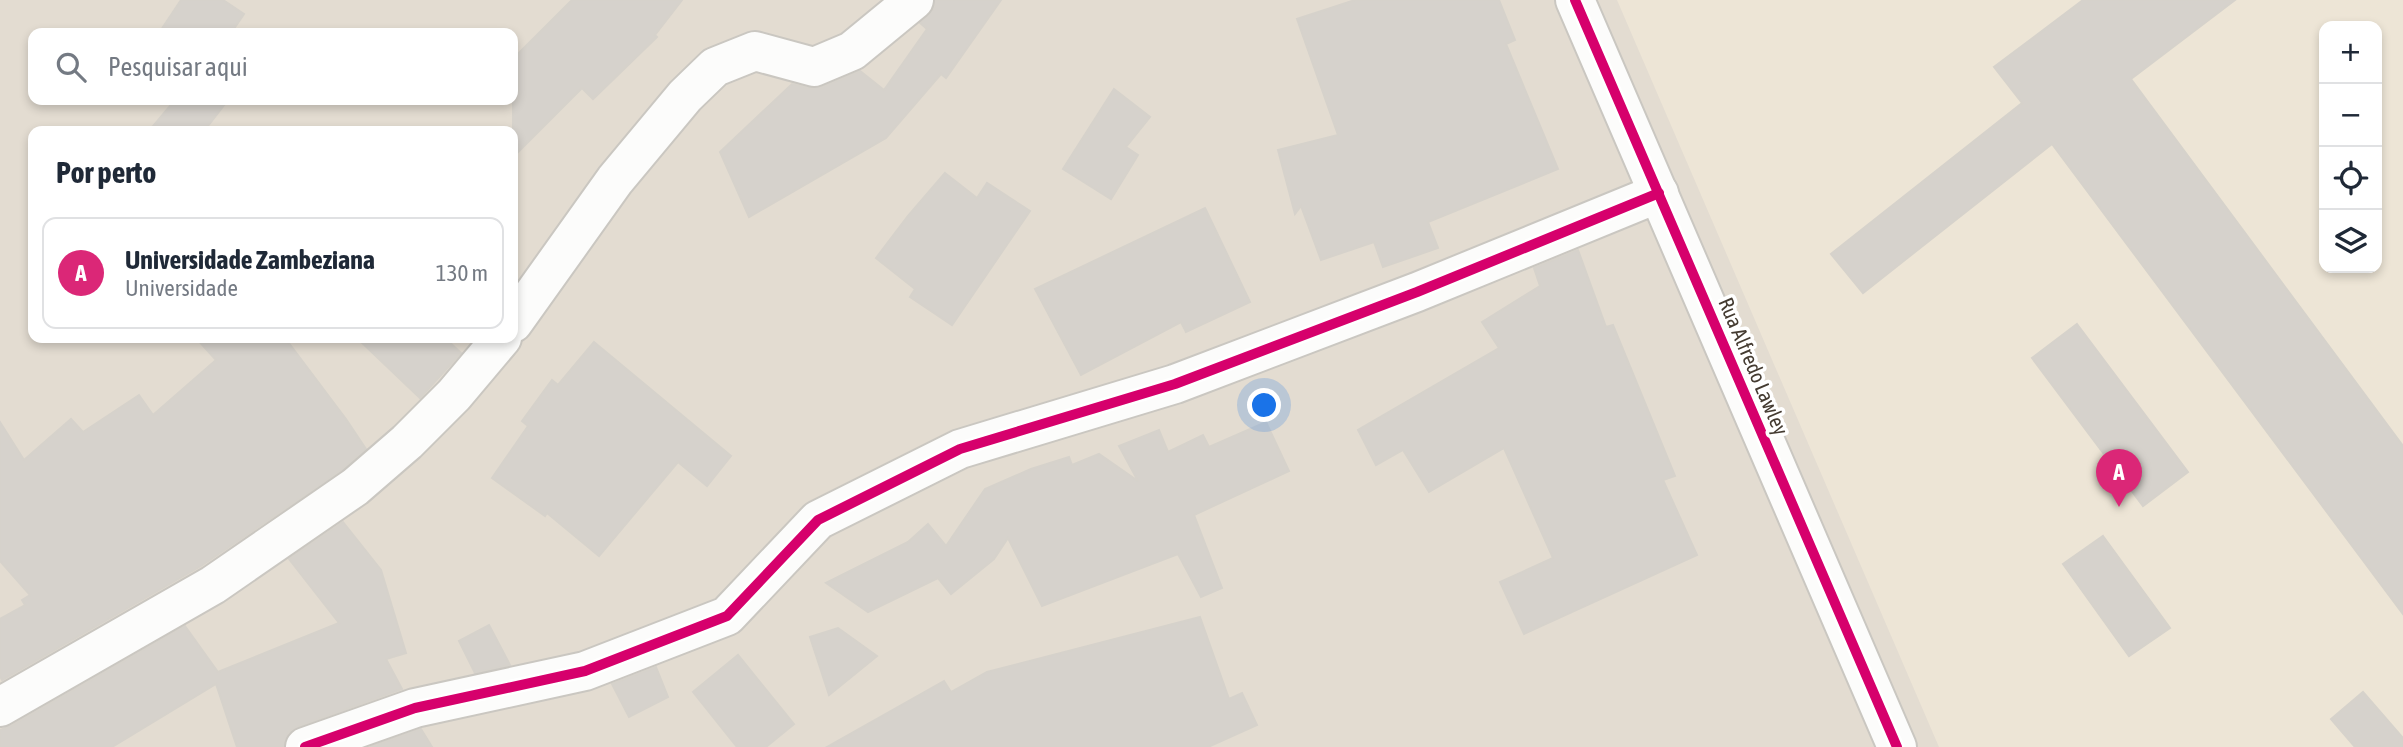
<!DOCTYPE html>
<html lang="pt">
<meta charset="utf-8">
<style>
:root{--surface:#fff;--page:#f2f2f3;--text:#1f2937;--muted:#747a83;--line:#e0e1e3;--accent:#db2777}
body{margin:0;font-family:"Asap Condensed",sans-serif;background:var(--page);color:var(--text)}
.controls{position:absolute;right:21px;top:21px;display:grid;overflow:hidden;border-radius:14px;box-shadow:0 4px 10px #0003}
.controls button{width:63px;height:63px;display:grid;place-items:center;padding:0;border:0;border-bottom:2px solid var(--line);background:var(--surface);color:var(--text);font:35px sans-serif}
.you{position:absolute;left:1265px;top:406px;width:24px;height:24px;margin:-18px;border:5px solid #fff;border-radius:50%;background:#1a73e8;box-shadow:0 0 0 10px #1a73e833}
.badge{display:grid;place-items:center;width:46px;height:46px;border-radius:50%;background:var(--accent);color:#fff;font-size:23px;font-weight:700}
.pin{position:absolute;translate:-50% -58px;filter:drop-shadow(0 2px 4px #0008)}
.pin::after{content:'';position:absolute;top:37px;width:24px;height:21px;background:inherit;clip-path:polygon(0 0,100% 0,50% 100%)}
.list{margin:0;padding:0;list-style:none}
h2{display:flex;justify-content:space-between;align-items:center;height:91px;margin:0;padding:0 28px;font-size:30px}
h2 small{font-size:23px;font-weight:400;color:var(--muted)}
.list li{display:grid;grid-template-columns:46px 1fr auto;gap:21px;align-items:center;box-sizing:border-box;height:112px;margin:0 14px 14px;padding:0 14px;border:2px solid var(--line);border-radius:14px}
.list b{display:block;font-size:26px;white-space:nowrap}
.list p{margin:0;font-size:23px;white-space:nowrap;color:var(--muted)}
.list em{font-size:23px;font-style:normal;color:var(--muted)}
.icon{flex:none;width:38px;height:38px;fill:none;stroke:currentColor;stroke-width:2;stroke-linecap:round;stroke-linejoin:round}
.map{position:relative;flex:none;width:2403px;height:747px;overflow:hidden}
.search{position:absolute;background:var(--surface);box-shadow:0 4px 10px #0003;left:28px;top:28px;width:490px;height:77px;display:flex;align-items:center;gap:18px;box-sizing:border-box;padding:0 24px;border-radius:14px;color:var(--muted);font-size:26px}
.panel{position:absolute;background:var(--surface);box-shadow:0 4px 10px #0003;left:28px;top:126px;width:490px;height:217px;border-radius:14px}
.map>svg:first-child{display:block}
</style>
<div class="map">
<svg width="2403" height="747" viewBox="0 0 2403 747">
<rect width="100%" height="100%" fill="#eeebe5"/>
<path fill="#e3dcd1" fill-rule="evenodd" d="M 0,0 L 2403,0 L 2403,747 L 0,747 ZM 2324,26 L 2377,26 L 2377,268 L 2324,268 ZM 33,33 L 513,33 L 513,100 L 33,100 ZM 33,131 L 513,131 L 513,338 L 33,338 Z"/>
<path fill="#ede5d6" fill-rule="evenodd" d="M 1617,0 L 2403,0 L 2403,747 L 1939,747 ZM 2324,26 L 2377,26 L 2377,268 L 2324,268 Z"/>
<g fill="#d6d2cc" stroke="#d6d2cb" stroke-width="2">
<path d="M 181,0 L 223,0 L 244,14 L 231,33 L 159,33 Z"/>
<path d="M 572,0 L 682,0 L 655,35 L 657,37 L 593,99 L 582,88 L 513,157 L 513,59 Z"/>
<path d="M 935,0 L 1001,0 L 946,78 L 941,74 L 886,138 L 749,217 L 720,152 L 792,84 L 808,88 L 822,87 L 860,71 L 884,90 L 927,29 L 920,23 L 934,8 Z"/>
<path d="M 1355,0 L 1499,0 L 1515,40 L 1506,44 L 1558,169 L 1428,222 L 1438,248 L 1383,267 L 1374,242 L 1321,260 L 1301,206 L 1295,214 L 1278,150 L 1338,135 L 1297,19 Z"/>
<path d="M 2083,0 L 2235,0 L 2131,79 L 2403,446 L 2403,614 L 2052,144 L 1863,293 L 1831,254 L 2022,103 L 1994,67 Z"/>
<path d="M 1114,89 L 1150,117 L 1126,147 L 1138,155 L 1111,199 L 1063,169 Z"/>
<path d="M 175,100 L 228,100 L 204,131 L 149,131 Z"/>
<path d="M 945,173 L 977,198 L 987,183 L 1030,211 L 952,325 L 910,297 L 915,289 L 876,258 L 908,216 Z"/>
<path d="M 1205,208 L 1250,302 L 1186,332 L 1181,322 L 1081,375 L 1035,289 Z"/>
<path d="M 1578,250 L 1606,327 L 1613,325 L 1675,476 L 1663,480 L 1697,555 L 1524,634 L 1500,582 L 1553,558 L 1504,448 L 1429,492 L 1403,450 L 1376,465 L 1358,430 L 1499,348 L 1482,322 L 1540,286 L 1534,268 Z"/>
<path d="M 2077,324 L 2188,472 L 2143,506 L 2032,358 Z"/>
<path d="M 196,338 L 285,338 L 346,419 L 366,449 L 342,470 L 201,566 L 2,680 L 0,676 L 0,619 L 25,605 L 22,600 L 30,595 L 0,561 L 0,422 L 24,460 L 71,419 L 83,432 L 139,395 L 153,415 L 216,360 Z"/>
<path d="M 357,338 L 445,338 L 461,353 L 420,398 Z"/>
<path d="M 594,342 L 731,456 L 707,486 L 678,462 L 599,556 L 547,513 L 545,516 L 492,478 L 528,426 L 522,421 L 552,380 L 558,385 Z"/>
<path d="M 1266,422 L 1289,471 L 1194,515 L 1222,588 L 1201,597 L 1178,554 L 1042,606 L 1008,538 L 994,559 L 951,594 L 938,578 L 868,612 L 826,583 L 908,542 L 928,524 L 946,546 L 985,489 L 1031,469 L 1069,457 L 1072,465 L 1099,454 L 1138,481 L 1119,446 L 1159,430 L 1168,452 L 1203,435 L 1209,447 Z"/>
<path d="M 343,522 L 381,570 L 406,653 L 386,659 L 402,689 L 297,727 L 288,733 L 284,747 L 237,747 L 216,684 L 112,747 L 0,747 L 0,730 L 11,726 L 185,626 L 218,672 L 339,623 L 289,559 Z"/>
<path d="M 2103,536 L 2170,628 L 2129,656 L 2063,564 Z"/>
<path d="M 1200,617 L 1229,699 L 1242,693 L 1257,725 L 1208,747 L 827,747 L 944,681 L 951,692 L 987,672 Z"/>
<path d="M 489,625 L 510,665 L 475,673 L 459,641 Z"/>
<path d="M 838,628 L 877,656 L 829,695 L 810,637 Z"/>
<path d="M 738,655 L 794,724 L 766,747 L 737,747 L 693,692 Z"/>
<path d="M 656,667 L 668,697 L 629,717 L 612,684 Z"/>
<path d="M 2363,692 L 2403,738 L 2403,747 L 2355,747 L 2331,719 Z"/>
<path d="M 421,729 L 432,747 L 370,747 Z"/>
</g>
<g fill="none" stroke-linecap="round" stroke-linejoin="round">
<defs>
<g id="minor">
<path d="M 513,323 L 615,180 L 685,96 L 715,67 L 755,51 L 814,67 L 852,51 L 914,0"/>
<path d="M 0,707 L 213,585 L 355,487 L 407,442 L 454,395 L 502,338"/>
<path d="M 305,747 L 415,708 L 585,671 L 727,616 L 818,520 L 960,449 L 1175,384 L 1417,292 L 1659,193"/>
</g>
<path id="tertiary" d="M 1575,0 L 1897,747"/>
</defs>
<use href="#minor" stroke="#cac7c1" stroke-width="42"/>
<use href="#tertiary" stroke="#cac7c1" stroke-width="42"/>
<use href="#minor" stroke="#fcfcfb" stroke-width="38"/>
<use href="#tertiary" stroke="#fcfcfb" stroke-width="38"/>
<defs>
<g id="cycleway">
<path d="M 1575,0 L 1897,747"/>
<path d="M 305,747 L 415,708 L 585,671 L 727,616 L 818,520 L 960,449 L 1175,384 L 1417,292 L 1659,193"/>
</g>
</defs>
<use href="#cycleway" stroke="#fff" stroke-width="15"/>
<use href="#cycleway" stroke="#d6006c" stroke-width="10"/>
</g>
<g text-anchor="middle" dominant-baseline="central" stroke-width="7" stroke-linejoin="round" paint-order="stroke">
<g font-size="21" fill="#443b31" stroke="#fff">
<text transform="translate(1754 366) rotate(67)">Rua Alfredo Lawley</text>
</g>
</g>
</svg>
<div class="controls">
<button>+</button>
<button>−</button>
<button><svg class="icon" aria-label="locate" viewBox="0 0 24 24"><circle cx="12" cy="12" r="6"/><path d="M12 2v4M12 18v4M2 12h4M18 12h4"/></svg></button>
<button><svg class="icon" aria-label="layers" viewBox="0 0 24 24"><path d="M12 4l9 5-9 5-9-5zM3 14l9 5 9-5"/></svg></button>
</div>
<div class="you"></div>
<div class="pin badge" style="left:2119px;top:507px">A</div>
<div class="search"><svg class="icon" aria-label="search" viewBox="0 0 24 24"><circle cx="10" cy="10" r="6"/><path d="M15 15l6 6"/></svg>Pesquisar aqui</div>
<section class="panel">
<h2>Por perto<small></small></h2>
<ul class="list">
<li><span class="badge">A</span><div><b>Universidade Zambeziana</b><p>Universidade</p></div><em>130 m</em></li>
</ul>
</section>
</div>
